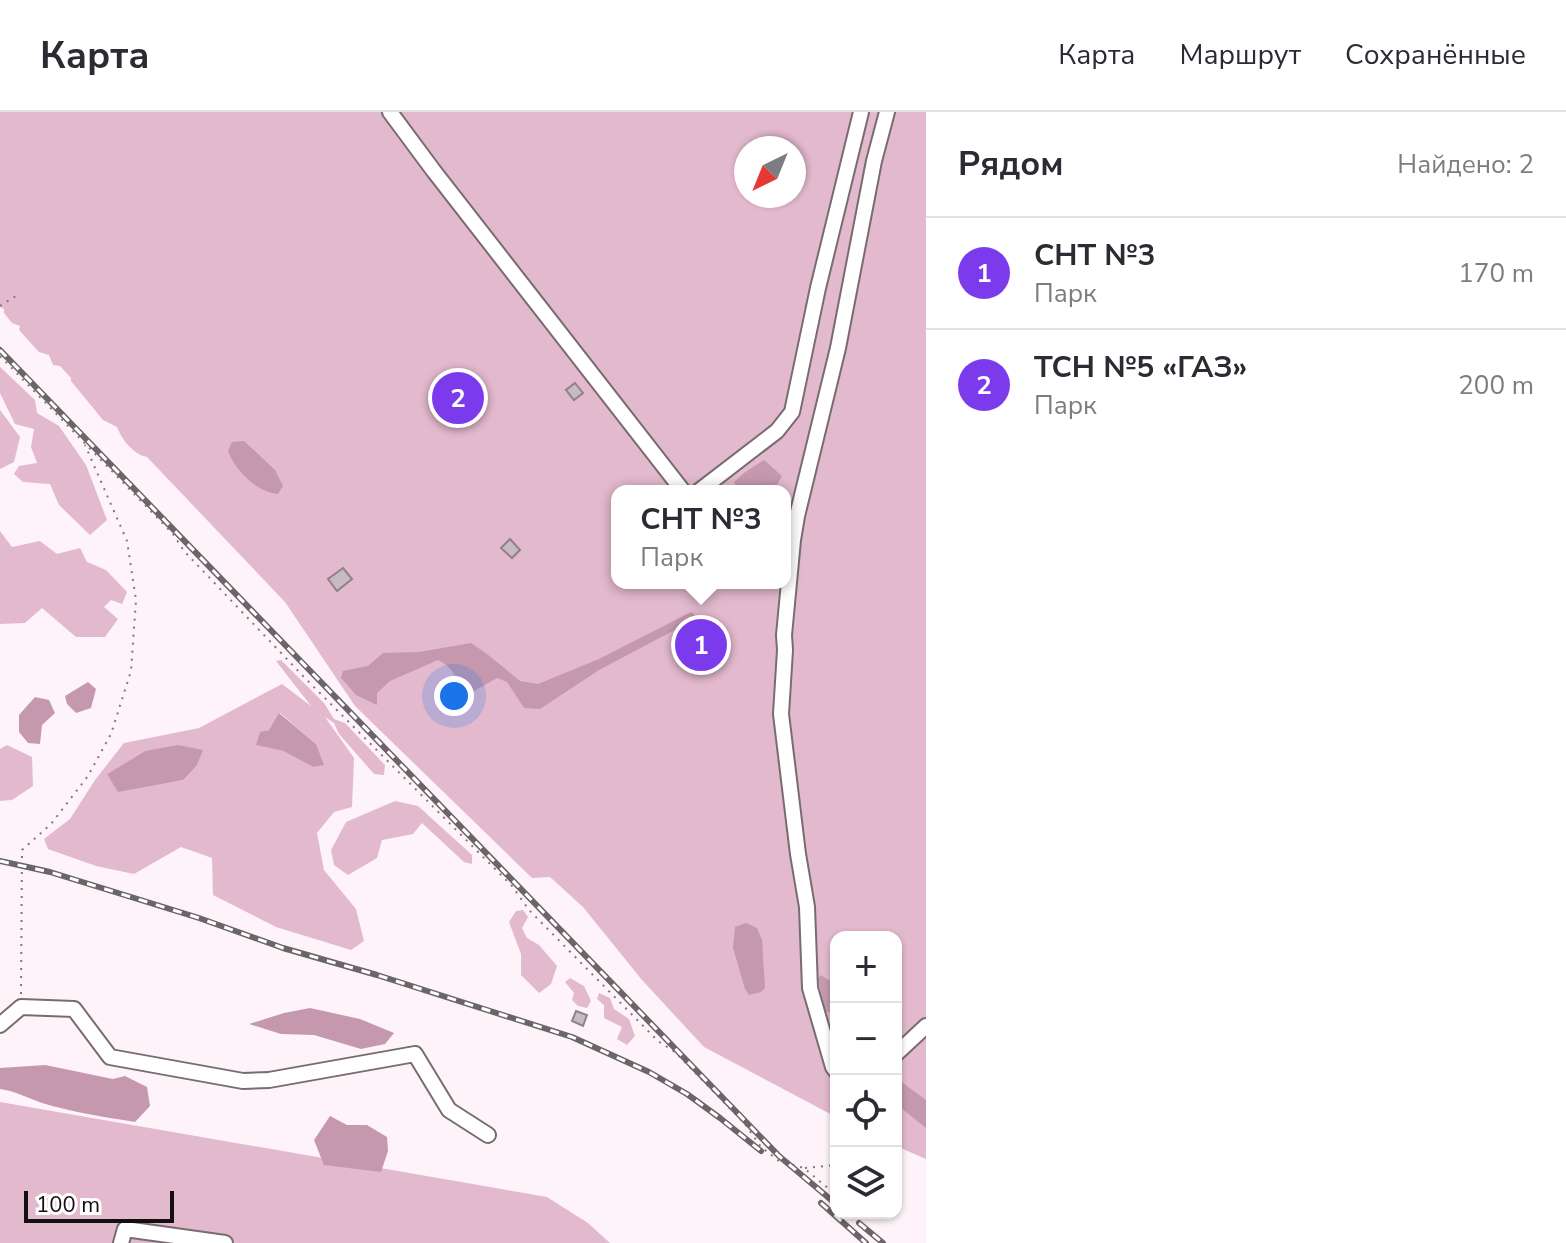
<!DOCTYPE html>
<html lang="ru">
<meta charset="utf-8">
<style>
:root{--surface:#fff;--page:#f7f7f7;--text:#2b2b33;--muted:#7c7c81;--line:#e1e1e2;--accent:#7c3aed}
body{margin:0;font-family:"Nunito Sans",sans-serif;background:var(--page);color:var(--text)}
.controls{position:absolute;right:24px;bottom:24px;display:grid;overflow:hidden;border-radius:16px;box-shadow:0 2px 6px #0004}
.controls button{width:72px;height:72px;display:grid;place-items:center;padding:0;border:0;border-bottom:2px solid var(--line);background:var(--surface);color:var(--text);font:40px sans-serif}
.compass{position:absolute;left:734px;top:24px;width:72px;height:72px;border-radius:50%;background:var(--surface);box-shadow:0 2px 6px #0004;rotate:223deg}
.scale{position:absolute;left:24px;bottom:20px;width:150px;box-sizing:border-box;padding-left:8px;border:4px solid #141012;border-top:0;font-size:22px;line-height:28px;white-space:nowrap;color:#141012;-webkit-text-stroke:6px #fff;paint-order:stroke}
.you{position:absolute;left:454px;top:584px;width:28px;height:28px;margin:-20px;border:6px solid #fff;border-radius:50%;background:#1a73e8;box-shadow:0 0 0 12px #1a73e833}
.badge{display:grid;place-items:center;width:52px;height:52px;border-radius:50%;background:var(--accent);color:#fff;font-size:26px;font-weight:700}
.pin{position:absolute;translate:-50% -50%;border:4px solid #fff;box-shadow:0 2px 8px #0006}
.popup{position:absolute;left:611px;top:373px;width:180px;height:104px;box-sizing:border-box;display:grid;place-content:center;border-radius:16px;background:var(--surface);filter:drop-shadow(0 2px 6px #0005);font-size:26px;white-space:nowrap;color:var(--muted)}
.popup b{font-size:30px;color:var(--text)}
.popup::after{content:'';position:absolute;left:50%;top:100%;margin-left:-16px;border:16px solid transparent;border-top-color:var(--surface)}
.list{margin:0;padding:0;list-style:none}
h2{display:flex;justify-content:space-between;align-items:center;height:104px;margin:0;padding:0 32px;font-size:34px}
h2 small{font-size:26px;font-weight:400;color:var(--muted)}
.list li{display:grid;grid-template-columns:52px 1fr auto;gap:24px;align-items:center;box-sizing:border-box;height:112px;padding:0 32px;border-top:2px solid var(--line)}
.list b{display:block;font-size:30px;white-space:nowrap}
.list p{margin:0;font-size:26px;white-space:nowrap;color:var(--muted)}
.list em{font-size:26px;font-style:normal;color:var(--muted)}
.icon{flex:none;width:44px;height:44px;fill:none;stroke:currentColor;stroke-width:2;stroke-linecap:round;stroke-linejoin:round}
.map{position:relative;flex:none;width:926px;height:1131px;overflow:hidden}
header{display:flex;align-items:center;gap:48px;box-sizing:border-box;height:112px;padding:0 40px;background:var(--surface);border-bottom:2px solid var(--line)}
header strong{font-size:38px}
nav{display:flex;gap:44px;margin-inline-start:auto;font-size:28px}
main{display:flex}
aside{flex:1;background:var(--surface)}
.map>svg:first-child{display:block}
</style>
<header>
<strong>Карта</strong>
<nav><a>Карта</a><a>Маршрут</a><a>Сохранённые</a></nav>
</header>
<main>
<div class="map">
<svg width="926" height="1131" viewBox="0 0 926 1131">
<rect width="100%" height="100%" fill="#fef3f8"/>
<g fill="#e3b9cd" fill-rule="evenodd">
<path d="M 0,0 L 926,0 L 926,1047 L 896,1034 L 896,825 L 836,825 L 836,1005 L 704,935 L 642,868 L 583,795 L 550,765 L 532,766 L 355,594 L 285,490 L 147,345 C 133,342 122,328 117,315 L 103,308 L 71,269 L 71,266 L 60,254 L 53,253 L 49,243 L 39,240 L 19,218 L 20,214 L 12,211 L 4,201 L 4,197 L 0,195 ZM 746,36 L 794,36 L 794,84 L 746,84 ZM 617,379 L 785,379 L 785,471 L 617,471 Z"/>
<path d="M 0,255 L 35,288 L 37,301 L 59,314 L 86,353 L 107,408 L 90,423 L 59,393 L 50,372 L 23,370 L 14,362 L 19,354 L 37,351 L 31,335 L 34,317 L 15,312 L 0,281 Z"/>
<path d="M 0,298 L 20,325 L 14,350 L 0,357 Z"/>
<path d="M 0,419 L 12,435 L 40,429 L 57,442 L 80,436 L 87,450 L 106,458 L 127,480 L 122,492 L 111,488 L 104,495 L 118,507 L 105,525 L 76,525 L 42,496 L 25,511 L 0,512 Z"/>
<path d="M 281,548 L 324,591 L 334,607 L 345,611 L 385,653 L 384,663 L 374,662 L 339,622 L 334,611 L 325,605 L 354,646 L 352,695 L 334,700 L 317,721 L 324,758 L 356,797 L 364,829 L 351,838 L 276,815 L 213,783 L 212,746 L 181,735 L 134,762 L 96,754 L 48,737 L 44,727 L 70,707 L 95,668 L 124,631 L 199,616 L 282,572 L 311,594 L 276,549 ZM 280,601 L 316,632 L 313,655 L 283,639 L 257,633 L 260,621 L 269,618 ZM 145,639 L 183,668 L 152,673 L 107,662 Z"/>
<path d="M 7,633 L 32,645 L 33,674 L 12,688 L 0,689 L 0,637 Z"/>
<path d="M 395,689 L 418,694 L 472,743 L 472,752 L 464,750 L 422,711 L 413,722 L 382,728 L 377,746 L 348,763 L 334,753 L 331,738 L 346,710 Z"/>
<path d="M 523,798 L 528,805 L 522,816 L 527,826 L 539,833 L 557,854 L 551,872 L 539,881 L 521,863 L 521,842 L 509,810 L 516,799 Z"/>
<path d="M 570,866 L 584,874 L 591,889 L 587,896 L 578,894 L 572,888 L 574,881 L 565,870 Z"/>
<path d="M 599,881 L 610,886 L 614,897 L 629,907 L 635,924 L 627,933 L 617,927 L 622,915 L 604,906 L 604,893 L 597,887 Z"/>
<path d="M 0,990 L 547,1085 L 588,1111 L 610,1131 L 0,1131 Z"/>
</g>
<g fill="#c598ae">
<path d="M 244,329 L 275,358 L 283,374 L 278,382 C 256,380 235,358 228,339 L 232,330 Z"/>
<path d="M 764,348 L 782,364 L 777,373 L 763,375 L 760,379 L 739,379 L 734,370 L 744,361 Z"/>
<path d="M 691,500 L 695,503 L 688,511 L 599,558 L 540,597 L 524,596 L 507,570 L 497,566 L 469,582 C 457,570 454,555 438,548 L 390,569 L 377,581 L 377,593 L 356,583 L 341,566 L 343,559 L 368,554 L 383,541 L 419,540 L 471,531 L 487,542 L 520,569 L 538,572 L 599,547 Z"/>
<path d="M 88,570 L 96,577 L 91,596 L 76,601 L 67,592 L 65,584 Z"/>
<path d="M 35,585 L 49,588 L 55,601 L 42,613 L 40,632 L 28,631 L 19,620 L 19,603 Z"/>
<path d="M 279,601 L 316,632 L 324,653 L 313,655 L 283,639 L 256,633 L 260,620 L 269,618 Z"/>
<path d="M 178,633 L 203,638 L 197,653 L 183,668 L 118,680 L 107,662 L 145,639 Z"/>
<path d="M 746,811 L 757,816 L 762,828 L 765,876 L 761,880 L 749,883 L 745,877 L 733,836 L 735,815 Z"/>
<path d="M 821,863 L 836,873 L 836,896 L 830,901 L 825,899 L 818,867 Z"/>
<path d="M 310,896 L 360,907 L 394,921 L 385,932 L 361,937 L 314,923 L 281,922 L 249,912 L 284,901 Z"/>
<path d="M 45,953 L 113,967 L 125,964 L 147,975 L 150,994 L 135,1010 C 104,1005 72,1000 42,991 C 28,986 15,979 0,977 L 0,956 Z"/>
<path d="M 896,966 L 926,988 L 926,1016 L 896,992 Z"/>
<path d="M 330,1004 L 347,1013 L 367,1013 L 387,1025 L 388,1039 L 381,1060 L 324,1053 L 314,1028 Z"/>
</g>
<g fill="#c7bac0" stroke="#8f8288" stroke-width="2">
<path d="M 468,261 L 478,272 L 464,284 L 454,273 Z"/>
<path d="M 575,271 L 583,281 L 574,288 L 566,278 Z"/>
<path d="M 510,427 L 520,438 L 512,446 L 501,436 Z"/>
<path d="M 343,456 L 352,467 L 337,479 L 328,467 Z"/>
<path d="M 576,899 L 587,903 L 583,914 L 572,909 Z"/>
</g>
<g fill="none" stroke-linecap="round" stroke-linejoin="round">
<defs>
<g id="minor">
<path d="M 390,0 L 433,58 L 683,379"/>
<path d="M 699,379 L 777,319 L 792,300 L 818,176 L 861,0"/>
<path d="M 0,913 L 21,895 L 74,897 L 110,945 L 243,969 L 269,968 L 415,942 L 449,998 L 488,1023"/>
<path d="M 896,942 L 926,914"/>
<path d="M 836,959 L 833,955 L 810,876 L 807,795 L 798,742 L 781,602 L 785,538 L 784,523 L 793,428 L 797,404 L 838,236 L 874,49 L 887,0"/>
<path d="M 121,1131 L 125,1117 L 225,1131"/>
</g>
</defs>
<use href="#minor" stroke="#786c71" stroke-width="18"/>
<g stroke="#80797c" stroke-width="2" stroke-dasharray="2 6" stroke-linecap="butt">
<path d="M 0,194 L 16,184"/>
<path d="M 0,244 L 173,422 L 184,439 L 303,564 L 512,774 L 529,798 L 658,929 L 675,940 L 745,1012 L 761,1035 L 779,1049 L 804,1056 L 836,1083"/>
<path d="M 21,882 L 22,738 L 51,712 L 88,664 L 111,622 L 131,559 L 136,488 L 127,429 L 85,333"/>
<path d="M 805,1056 L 836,1053"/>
</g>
<use href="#minor" stroke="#fff" stroke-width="14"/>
<defs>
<g id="rail">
<path d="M 0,238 L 779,1044 L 836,1092"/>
<path d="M 0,749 L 50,760 L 199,806 L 283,836 L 377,863 L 572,925 L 649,960 L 687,982 L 720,1006 L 761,1039"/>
<path d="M 821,1091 L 866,1131"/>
<path d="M 859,1111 L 883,1131"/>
</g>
</defs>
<use href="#rail" stroke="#6b6468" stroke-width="6"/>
<use href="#rail" stroke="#fff" stroke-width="3" stroke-dasharray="9" stroke-linecap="butt"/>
</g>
</svg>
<div class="controls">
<button>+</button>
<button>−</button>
<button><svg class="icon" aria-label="locate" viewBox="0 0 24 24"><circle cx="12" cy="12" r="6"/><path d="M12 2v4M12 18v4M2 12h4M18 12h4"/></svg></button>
<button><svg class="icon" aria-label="layers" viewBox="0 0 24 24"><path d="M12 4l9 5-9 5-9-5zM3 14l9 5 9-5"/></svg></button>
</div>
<svg class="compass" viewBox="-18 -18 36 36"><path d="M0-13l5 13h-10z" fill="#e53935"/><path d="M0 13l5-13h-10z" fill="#7c7c81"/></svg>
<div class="scale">100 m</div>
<div class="you"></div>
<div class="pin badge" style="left:701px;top:533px">1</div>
<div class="popup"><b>СНТ №3</b>Парк</div>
<div class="pin badge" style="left:458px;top:286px">2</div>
</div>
<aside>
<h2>Рядом<small>Найдено: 2</small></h2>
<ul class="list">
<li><span class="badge">1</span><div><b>СНТ №3</b><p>Парк</p></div><em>170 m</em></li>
<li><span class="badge">2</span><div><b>ТСН №5 «ГАЗ»</b><p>Парк</p></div><em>200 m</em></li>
</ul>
</aside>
</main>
